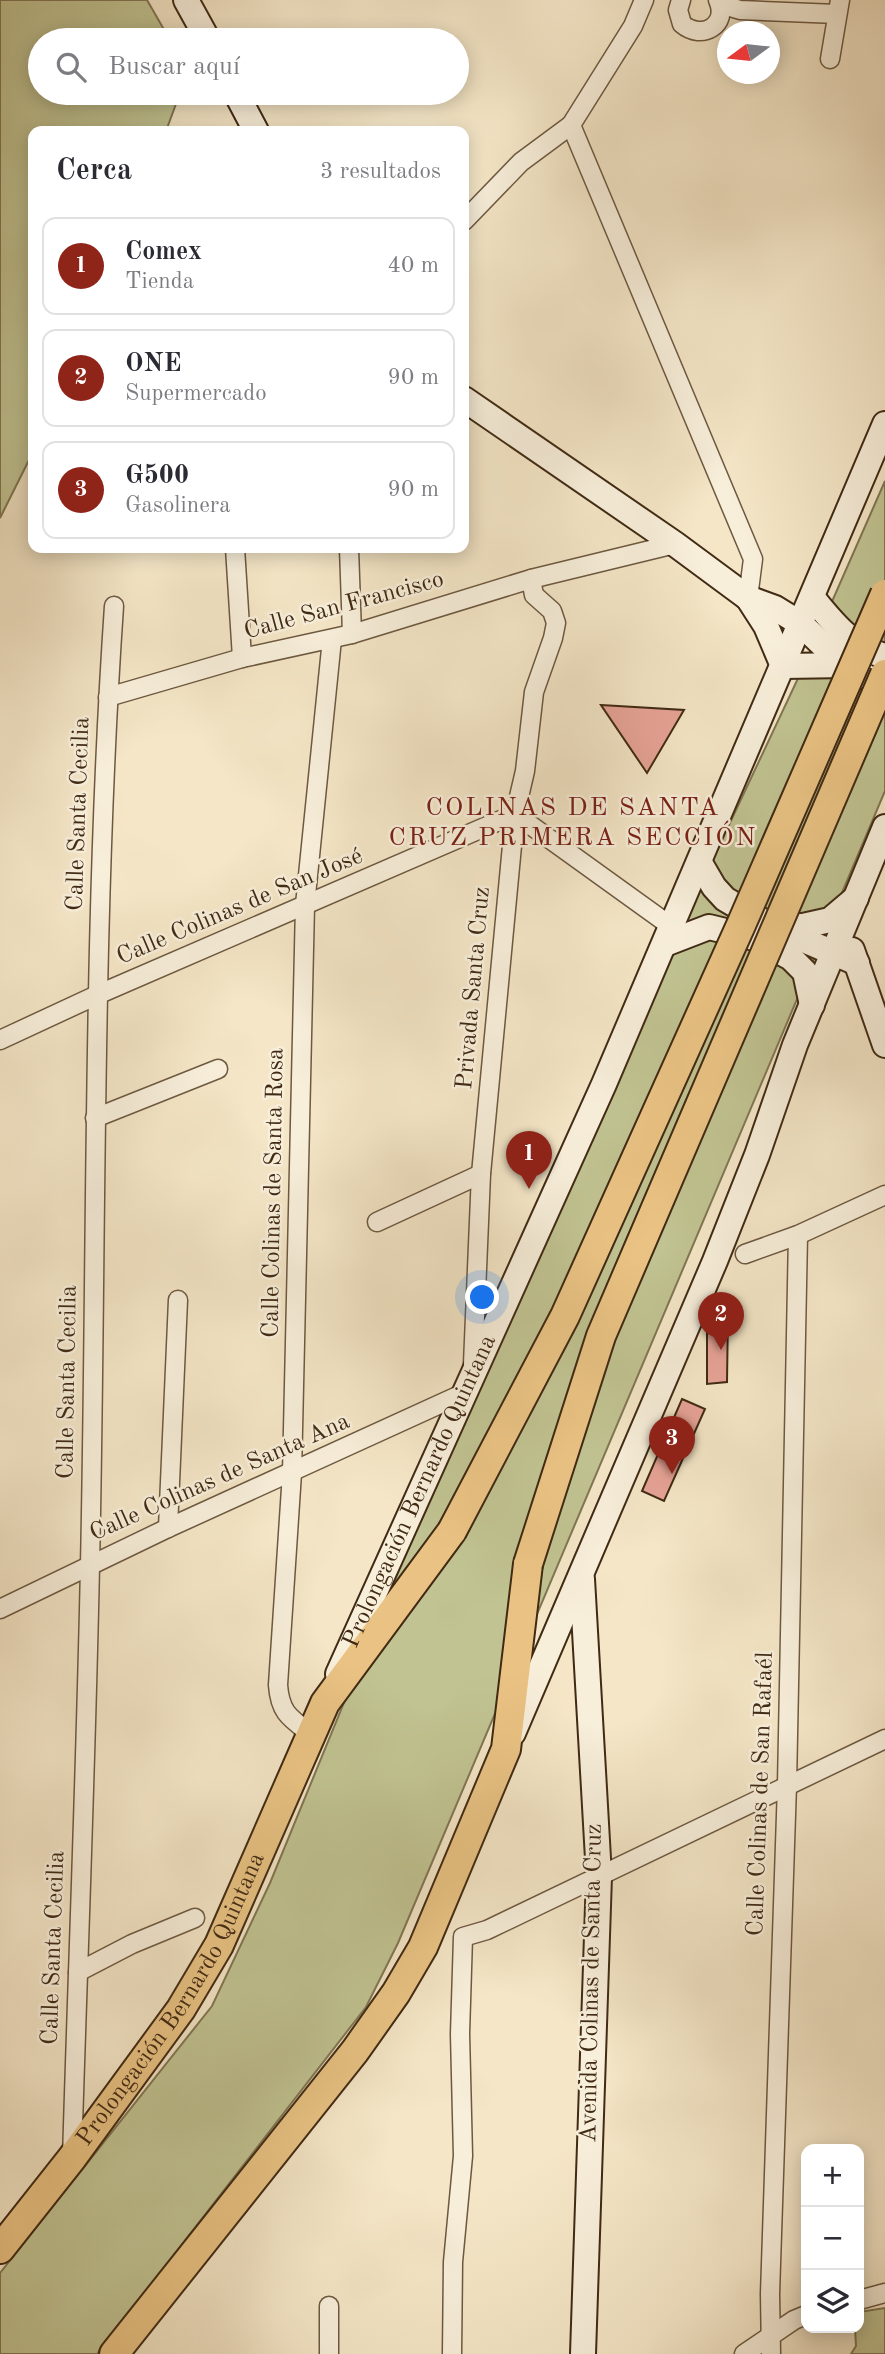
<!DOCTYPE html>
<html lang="es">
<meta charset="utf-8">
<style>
:root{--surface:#fff;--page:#f7f7f7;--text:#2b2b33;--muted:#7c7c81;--line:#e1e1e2;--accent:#8f2418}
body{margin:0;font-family:"Old Standard TT",serif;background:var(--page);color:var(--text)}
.controls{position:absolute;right:21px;bottom:21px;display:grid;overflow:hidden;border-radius:14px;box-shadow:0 4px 18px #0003}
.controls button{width:63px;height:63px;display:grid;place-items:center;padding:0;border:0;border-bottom:2px solid var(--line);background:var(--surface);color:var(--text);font:35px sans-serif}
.compass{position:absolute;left:717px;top:21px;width:63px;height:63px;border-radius:50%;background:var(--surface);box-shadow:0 4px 18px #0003;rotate:255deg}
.you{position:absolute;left:483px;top:1298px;width:24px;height:24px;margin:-18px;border:5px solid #fff;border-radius:50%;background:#1a73e8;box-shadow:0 0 0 10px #1a73e833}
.badge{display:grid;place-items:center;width:46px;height:46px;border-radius:50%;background:var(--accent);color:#fff;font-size:23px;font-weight:700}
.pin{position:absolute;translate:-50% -58px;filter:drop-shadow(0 2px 4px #0008)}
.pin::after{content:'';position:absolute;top:37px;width:24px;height:21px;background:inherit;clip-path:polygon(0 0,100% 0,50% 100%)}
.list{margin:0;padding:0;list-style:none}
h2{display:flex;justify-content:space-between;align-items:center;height:91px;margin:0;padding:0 28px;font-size:30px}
h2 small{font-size:23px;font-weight:400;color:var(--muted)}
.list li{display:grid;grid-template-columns:46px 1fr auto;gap:21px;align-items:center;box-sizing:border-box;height:98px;margin:0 14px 14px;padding:0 14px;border:2px solid var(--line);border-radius:14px}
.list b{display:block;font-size:26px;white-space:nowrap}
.list p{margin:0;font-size:23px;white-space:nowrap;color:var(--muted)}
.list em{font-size:23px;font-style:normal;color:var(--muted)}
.icon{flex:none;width:38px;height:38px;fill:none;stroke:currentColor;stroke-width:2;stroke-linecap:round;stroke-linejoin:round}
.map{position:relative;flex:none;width:885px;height:2354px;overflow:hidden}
.search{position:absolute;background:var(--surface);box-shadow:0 4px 18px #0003;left:28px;top:28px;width:441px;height:77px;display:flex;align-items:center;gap:18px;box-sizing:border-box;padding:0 24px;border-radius:38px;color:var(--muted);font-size:26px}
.panel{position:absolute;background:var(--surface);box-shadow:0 4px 18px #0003;left:28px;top:126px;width:441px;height:427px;border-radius:14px}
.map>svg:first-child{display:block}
</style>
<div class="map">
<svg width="885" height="2354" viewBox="0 0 885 2354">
<rect width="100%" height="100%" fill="#f4e6c7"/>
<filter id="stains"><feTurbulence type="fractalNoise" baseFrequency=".00286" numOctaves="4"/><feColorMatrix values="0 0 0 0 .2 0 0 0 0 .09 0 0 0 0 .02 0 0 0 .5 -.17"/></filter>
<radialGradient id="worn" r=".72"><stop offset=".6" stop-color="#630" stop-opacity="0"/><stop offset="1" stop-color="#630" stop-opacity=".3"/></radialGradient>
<g fill="#c1c392" stroke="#807653" stroke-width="2">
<path d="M 0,0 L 147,0 L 170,40 L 40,40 L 40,93 L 180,93 L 166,131 L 33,131 L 33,452 L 0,518 Z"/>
<path d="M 885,481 L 885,791 L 398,1943 L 366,2007 L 97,2354 L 0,2354 L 0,2273 L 212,2006 L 270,1883 L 535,1237 L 801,672 Z"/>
<path d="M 885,2308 L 885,2354 L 851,2354 L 856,2346 L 855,2328 L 859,2328 L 859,2312 Z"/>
</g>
<g fill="#e7a397" stroke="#402a14" stroke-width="2">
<path d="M 601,705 L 684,710 L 647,773 Z"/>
<path d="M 728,1313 L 727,1382 L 707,1384 L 707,1316 L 709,1314 Z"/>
<path d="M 682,1399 L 705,1409 L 664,1501 L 642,1491 Z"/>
</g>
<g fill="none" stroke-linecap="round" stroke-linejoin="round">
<defs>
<g id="street">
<path d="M 681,0 L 678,10 L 682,24 C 702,41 729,25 718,0"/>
<path d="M 720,4 L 740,10 L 837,14"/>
<path d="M 830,59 L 840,0"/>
<path d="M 571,125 L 753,559 L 748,598"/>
<path d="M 464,221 L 521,162 L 571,125 L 633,26 L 644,0"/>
<path d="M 235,548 L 242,658"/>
<path d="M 349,548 L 352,634"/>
<path d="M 108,697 L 242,658 L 352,634 L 531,579 L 675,544"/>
<path d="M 0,1040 L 97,995 L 515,814 L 672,927"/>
<path d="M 95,1118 L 218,1069"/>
<path d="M 377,1222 L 481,1174"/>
<path d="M 745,1254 L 798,1235 L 885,1195"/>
<path d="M 473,1364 L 481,1174 L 515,814 L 525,771 L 534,692 L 553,638 L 556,623 L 552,611 L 534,595 L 531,579"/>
<path d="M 168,1528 L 178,1300"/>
<path d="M 0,1609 L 168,1528 L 462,1394"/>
<path d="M 311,1734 C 290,1718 280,1713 278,1685 L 292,1473 L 305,905 L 332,639"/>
<path d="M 78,1972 L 132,1944 L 195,1918"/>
<path d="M 72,2158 C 78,1960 86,1763 90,1565 C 97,1245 92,926 114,606"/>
<path d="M 859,2300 L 885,2293"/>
<path d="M 329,2354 L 329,2306"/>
<path d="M 452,2354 L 453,2262 L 463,2156 L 460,2034 L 463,1937 L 487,1930 L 885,1739"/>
<path d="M 744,2354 L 794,2320 L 806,2315"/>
<path d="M 771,2354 L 770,2294 L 787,1785 L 798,1235"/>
</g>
<g id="secondary">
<path d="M 186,0 L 208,40"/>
<path d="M 236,93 L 256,131"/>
<path d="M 464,399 L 675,544 L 748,598 L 775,608 L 801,624 L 827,649 L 885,690"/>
<path d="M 812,597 C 832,622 853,648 885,656"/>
<path d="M 748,598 L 766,626 L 783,666"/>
<path d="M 783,666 L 848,665"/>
<path d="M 700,863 L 714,887 L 725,899 L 771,926 L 857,963"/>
<path d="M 779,926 L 803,926 L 830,920 L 856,898"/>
<path d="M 665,944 L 709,927 L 754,938 L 791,958 L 805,972 L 812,1005"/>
<path d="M 852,950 L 885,1045"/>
<path d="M 582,1579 L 599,1876 L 583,2354"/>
<path id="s1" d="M 338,1674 L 604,1084 L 885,424"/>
<path d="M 513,1733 L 715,1261 L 757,1155 L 795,1045 L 885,827"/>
</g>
<g id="primary">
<path id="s2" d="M 0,2249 L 72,2158 L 181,2009 L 219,1945 L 325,1703 L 452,1531"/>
<path d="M 114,2354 L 355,2051 L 396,1993 L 423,1947 L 506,1749 L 528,1564"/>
</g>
</defs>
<use href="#street" stroke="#6d5941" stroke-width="21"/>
<use href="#secondary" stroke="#402a14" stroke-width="28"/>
<use href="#primary" stroke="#402a14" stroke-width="32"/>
<use href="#street" stroke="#f8efdb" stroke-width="18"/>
<use href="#secondary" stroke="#f8efdb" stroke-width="24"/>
<use href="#primary" stroke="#eac384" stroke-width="28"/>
<defs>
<g id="primary-bridge">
<path d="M 452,1531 L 565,1316 L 741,925 L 885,594"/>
<path d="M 528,1564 L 601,1336 L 885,674"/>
</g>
</defs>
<use href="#primary-bridge" stroke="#402a14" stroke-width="32" stroke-linecap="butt"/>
<use href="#primary-bridge" stroke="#eac384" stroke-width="28"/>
</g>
<g text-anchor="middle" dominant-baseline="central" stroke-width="5" stroke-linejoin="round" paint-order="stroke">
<g font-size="24" fill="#402a14" stroke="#f8efdb">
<text transform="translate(344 606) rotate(-15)">Calle San Francisco</text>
<text transform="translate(79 814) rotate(-88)">Calle Santa Cecilia</text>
<text transform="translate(240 907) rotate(-23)">Calle Colinas de San José</text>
<text transform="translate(474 988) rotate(-85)">Privada Santa Cruz</text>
<text transform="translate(274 1193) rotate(-89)">Calle Colinas de Santa Rosa</text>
<text transform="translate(68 1382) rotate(-89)">Calle Santa Cecilia</text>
<text transform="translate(220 1478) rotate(-24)">Calle Colinas de Santa Ana</text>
<text stroke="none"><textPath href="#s1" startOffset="200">Prolongación Bernardo Quintana</textPath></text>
<text transform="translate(761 1794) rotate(-88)">Calle Colinas de San Rafaél</text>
<text transform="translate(54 1948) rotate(-88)">Calle Santa Cecilia</text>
<text transform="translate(592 1983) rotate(-89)">Avenida Colinas de Santa Cruz</text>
<text stroke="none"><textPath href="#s2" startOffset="304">Prolongación Bernardo Quintana</textPath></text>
</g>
<g font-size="26" letter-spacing="2" fill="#7a1f14" stroke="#f8efdb">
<text x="573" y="808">COLINAS DE SANTA<tspan x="573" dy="30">CRUZ PRIMERA SECCIÓN</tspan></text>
</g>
</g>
<rect width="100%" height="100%" filter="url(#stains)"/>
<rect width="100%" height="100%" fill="url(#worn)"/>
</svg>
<div class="controls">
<button>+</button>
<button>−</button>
<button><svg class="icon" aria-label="layers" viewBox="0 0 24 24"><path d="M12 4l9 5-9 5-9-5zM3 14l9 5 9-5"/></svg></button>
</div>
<svg class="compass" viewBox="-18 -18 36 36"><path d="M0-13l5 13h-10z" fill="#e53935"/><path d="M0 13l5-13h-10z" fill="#7c7c81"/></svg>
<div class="you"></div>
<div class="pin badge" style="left:529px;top:1189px">1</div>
<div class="pin badge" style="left:721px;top:1350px">2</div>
<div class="pin badge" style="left:672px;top:1474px">3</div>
<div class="search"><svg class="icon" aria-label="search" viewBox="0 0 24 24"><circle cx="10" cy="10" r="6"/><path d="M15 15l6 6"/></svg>Buscar aquí</div>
<section class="panel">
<h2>Cerca<small>3 resultados</small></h2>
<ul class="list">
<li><span class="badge">1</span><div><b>Comex</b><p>Tienda</p></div><em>40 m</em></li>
<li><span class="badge">2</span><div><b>ONE</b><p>Supermercado</p></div><em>90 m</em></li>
<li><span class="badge">3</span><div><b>G500</b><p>Gasolinera</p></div><em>90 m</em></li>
</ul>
</section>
</div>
